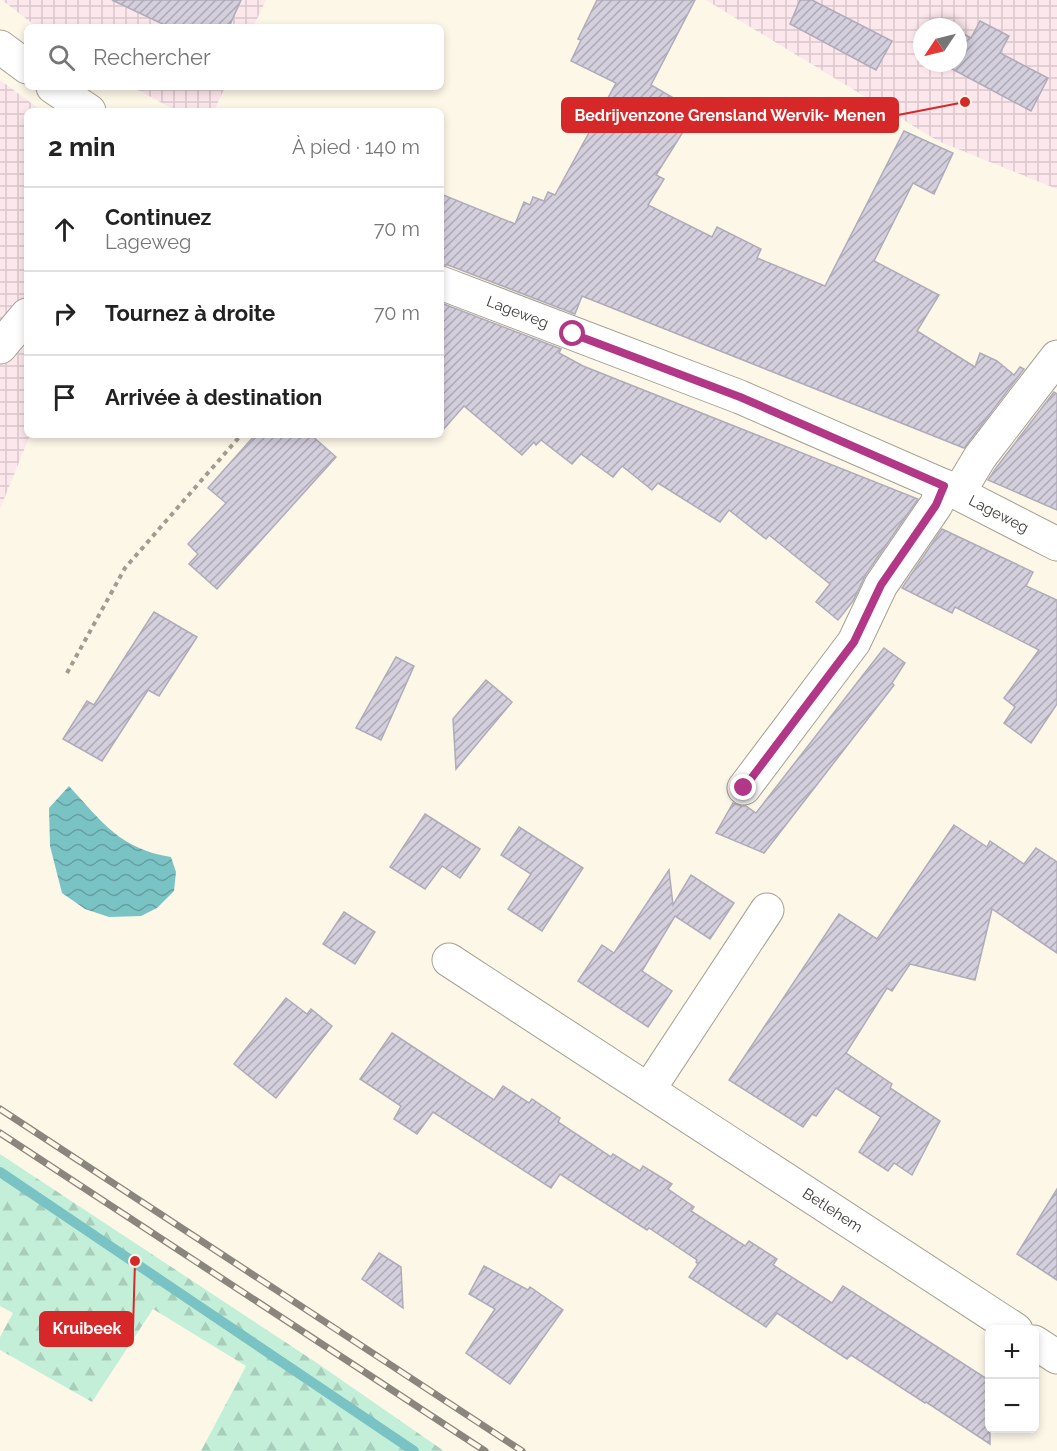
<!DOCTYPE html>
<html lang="fr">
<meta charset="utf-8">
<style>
:root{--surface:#fff;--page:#f6f6f6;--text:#222;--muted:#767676;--line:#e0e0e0}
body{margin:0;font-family:Raleway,sans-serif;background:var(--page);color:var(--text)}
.controls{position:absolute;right:18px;bottom:18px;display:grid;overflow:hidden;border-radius:9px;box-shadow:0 3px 9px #0003}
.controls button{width:54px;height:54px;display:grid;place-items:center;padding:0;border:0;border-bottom:2px solid var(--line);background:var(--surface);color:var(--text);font:30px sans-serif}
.compass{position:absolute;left:913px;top:18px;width:54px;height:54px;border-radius:50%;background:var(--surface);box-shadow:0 3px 9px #0003;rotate:235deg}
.stop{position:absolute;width:18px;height:18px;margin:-14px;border:4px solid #b33787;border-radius:50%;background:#fff}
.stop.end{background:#b33787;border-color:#fff;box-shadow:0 2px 6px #0008}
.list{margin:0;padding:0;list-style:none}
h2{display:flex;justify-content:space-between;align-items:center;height:78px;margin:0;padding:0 24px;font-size:26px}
h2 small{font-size:20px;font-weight:400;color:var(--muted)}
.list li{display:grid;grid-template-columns:39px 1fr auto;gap:18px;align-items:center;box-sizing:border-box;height:84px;padding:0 24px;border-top:2px solid var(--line)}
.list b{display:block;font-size:22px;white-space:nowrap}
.list p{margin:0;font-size:20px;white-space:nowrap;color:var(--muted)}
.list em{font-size:20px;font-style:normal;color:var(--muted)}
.icon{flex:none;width:33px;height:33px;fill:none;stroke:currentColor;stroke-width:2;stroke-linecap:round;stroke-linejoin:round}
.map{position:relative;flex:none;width:1057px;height:1451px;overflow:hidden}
.search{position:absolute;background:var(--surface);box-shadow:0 3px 9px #0003;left:24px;top:24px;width:420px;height:66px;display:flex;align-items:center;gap:15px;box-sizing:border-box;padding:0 21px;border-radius:9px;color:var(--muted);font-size:22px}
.panel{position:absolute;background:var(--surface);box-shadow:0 3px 9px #0003;left:24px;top:108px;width:420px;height:330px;border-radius:9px}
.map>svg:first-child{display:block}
</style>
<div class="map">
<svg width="1057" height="1451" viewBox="0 0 1057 1451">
<defs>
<pattern id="industrial-grid" width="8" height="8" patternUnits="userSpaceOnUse" patternTransform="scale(1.5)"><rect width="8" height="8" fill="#fce7ec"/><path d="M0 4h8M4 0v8" fill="none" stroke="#d9c7cb"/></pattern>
<pattern id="forest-firs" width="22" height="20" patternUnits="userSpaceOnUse" patternTransform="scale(1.5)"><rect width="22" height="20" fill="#c3efd9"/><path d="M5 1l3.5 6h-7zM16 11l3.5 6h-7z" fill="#a8cebb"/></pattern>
<pattern id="water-waves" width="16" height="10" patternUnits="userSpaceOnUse" patternTransform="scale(1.5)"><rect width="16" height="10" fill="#7ac3c5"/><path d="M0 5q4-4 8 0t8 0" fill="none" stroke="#65a0a1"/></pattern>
<pattern id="building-hatch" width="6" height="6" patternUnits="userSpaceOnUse" patternTransform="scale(1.5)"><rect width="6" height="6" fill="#d4cfdd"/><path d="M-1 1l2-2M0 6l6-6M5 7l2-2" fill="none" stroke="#ada9b4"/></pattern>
</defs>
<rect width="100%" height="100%" fill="#fdf7e8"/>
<g fill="url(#industrial-grid)" fill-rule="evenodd">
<path d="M 2,0 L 266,0 L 253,27 L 37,27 Z"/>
<path d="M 706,0 L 1057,0 L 1057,189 L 938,141 ZM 922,27 L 958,27 L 958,63 L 922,63 Z"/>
<path d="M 0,80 L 42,111 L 27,111 L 27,435 L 30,435 L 0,509 Z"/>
<path d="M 132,87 L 225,87 L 214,111 L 177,111 Z"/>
</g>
<path fill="url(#forest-firs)" d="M 0,1154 L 317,1363 L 444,1451 L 201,1451 L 246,1366 L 153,1309 L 92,1402 L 0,1350 L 0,1337 L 13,1313 L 0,1306 Z"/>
<path fill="url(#water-waves)" d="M 69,786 C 102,822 120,849 171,857 L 176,872 L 174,891 L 157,908 L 141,916 L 109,917 L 85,909 L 62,893 L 50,846 L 49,808 Z"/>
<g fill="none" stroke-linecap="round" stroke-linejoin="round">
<path stroke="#7ac3c5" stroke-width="10" d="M 0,1172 L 414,1451"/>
</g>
<g fill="url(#building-hatch)" stroke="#b0abb9" stroke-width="1.5">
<path d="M 112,0 L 241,0 L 229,27 L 169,27 Z"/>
<path d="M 597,0 L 695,0 L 651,85 L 696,111 L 656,175 L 664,179 L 648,205 L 712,237 L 717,227 L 761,249 L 757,258 L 825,286 L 904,131 L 953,153 L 934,194 L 913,183 L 874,261 L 939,295 L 917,331 L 975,367 L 980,353 L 997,361 L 1014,375 L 1020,367 L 1024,369 L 964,448 L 582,296 L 575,314 L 448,265 L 441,265 L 441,194 L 515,224 L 524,202 L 530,205 L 533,197 L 544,201 L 548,192 L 555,195 L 616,83 L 571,61 L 581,40 L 578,39 Z"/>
<path d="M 800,0 L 812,0 L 892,41 L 876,70 L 790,24 Z"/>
<path d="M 980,21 L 1009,36 L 1000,53 L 1048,78 L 1031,111 L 941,63 L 958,63 L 958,31 L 971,38 Z"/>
<path d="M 441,303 L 561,349 L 559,353 L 583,366 L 918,499 L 866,574 L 853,601 L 838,620 L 816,602 L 830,584 L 769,535 L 766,539 L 729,510 L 720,522 L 658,483 L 652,490 L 622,466 L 613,477 L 581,454 L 572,464 L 541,440 L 536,445 L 534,442 L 522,455 L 464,406 L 441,432 Z"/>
<path d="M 1054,392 L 1057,394 L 1057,510 L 988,480 L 996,468 Z"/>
<path d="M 255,435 L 311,435 L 336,457 L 217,589 L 189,564 L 198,554 L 188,544 L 226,503 L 208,488 Z"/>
<path d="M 942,529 L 1033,572 L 1026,586 L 1057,600 L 1057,704 L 1031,743 L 1004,723 L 1015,707 L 1004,698 L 1039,650 L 955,607 L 952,613 L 902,588 Z"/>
<path d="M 154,612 L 197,637 L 159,696 L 148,690 L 102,761 L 63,739 L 87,701 L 94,705 Z"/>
<path d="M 884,648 L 905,663 L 892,683 L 894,685 L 764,853 L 716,833 L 733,803 L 741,806 L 746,806 L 756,813 Z"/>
<path d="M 396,657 L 414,666 L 381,740 L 356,728 Z"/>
<path d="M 486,680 L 512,702 L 456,769 L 453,719 Z"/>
<path d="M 425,814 L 480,849 L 460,878 L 442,866 L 425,889 L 390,867 Z"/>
<path d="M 954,825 L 987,847 L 990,841 L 1024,864 L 1036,848 L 1057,862 L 1057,953 L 992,909 L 975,980 L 910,964 L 892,991 L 887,988 L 846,1053 L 892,1084 L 890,1088 L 940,1121 L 912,1175 L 894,1163 L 888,1171 L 859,1152 L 881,1117 L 836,1088 L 816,1116 L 812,1114 L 803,1127 L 729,1080 L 839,914 L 877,939 Z"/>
<path d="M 519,827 L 583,868 L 542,931 L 508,909 L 531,874 L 501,855 Z"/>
<path d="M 669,870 L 673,905 L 691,875 L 734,903 L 710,939 L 675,916 L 642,971 L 672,991 L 648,1027 L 578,981 L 602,945 L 614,953 Z"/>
<path d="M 344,912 L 375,932 L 355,964 L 323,944 Z"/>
<path d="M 286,998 L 307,1014 L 311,1009 L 332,1026 L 276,1098 L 234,1064 Z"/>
<path d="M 392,1033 L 494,1100 L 503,1086 L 529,1103 L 532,1099 L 560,1118 L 558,1122 L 611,1157 L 613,1154 L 640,1171 L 643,1166 L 672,1184 L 668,1189 L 694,1207 L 691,1211 L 745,1246 L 749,1241 L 777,1259 L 773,1265 L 832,1303 L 843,1286 L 990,1381 L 990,1444 L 926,1402 L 925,1403 L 851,1355 L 847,1359 L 777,1313 L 766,1327 L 689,1277 L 698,1264 L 696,1262 L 697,1260 L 649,1228 L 647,1230 L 560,1174 L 551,1188 L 433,1112 L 417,1134 L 394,1119 L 401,1106 L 360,1079 Z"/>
<path d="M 1057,1189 L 1057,1280 L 1017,1254 Z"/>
<path d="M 379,1253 L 401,1267 L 403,1308 L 362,1279 Z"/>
<path d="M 484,1266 L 528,1290 L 530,1287 L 563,1310 L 510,1384 L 466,1353 L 495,1309 L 469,1294 Z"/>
</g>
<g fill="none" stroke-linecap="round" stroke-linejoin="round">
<defs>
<g id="minor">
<path d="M 0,47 L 27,67"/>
<path d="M 53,87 L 89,111"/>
<path id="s1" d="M 441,283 L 740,397 L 944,486 L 1057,544"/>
<path d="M 0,347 L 27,315"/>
<path d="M 959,492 L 980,457 L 1057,357"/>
<path d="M 744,788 L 854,642 L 881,585 L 936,505 L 944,486"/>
<path id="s2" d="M 449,960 L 1016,1330"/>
<path d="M 649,1089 L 767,910"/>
<path d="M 1034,1342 L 1057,1357"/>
</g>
</defs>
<use href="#minor" stroke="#a6a192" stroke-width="35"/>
<path stroke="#a09c91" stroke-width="4" stroke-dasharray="4.5 4.5" stroke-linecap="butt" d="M 67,673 L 125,568 L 241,435"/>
<use href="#minor" stroke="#fff" stroke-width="33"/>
<defs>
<g id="rail">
<path d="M 0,1109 L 522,1451"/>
<path d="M 0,1133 L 485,1451"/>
</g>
</defs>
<use href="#rail" stroke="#8a867d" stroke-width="7"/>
<use href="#rail" stroke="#fdf7e8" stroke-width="4.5" stroke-dasharray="14" stroke-linecap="butt"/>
</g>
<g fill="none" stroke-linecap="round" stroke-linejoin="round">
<path stroke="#b33787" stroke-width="8" d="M 573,334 L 740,397 L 944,486 L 936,505 L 881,585 L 854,642 L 744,788"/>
</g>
<g text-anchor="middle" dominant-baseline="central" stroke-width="6" stroke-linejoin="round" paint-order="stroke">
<g font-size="15" fill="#3d3b35" stroke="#fdf7e8">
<text stroke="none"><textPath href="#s1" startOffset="82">Lageweg</textPath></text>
<text stroke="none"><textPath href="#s1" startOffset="604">Lageweg</textPath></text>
<text stroke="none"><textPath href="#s2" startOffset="458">Betlehem</textPath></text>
</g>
</g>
<path fill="none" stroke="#d62828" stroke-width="2" d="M965 102L898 115M135 1261L133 1329"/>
<g fill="#d62828" stroke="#fdf7e8" stroke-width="2">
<circle cx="965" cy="102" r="6"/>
<circle cx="135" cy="1261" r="6"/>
</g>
<g fill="#d62828" stroke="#d62828" stroke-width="2">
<rect x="562" y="98" width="336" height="34" rx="6"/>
<rect x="40" y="1312" width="93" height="34" rx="6"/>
</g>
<g font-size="16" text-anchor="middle" font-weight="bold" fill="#fff">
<text x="730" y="121">Bedrijvenzone Grensland Wervik- Menen</text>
<text x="87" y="1334">Kruibeek</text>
</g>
</svg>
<div class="controls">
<button>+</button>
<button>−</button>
</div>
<svg class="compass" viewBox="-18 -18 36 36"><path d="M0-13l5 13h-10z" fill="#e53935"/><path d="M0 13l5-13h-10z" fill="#767676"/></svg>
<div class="stop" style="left:573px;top:334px"></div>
<div class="stop end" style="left:744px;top:788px"></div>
<div class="search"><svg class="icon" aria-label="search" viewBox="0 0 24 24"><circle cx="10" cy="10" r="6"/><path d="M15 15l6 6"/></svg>Rechercher</div>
<section class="panel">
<h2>2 min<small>À pied · 140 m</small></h2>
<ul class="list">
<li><svg class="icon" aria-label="ahead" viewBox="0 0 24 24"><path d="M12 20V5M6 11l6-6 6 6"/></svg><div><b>Continuez</b><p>Lageweg</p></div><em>70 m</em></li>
<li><svg class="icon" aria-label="right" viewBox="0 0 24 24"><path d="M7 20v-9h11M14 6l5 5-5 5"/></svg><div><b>Tournez à droite</b></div><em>70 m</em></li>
<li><svg class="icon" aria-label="arrive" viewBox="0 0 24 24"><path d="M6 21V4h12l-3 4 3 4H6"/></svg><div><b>Arrivée à destination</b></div></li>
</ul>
</section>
</div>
